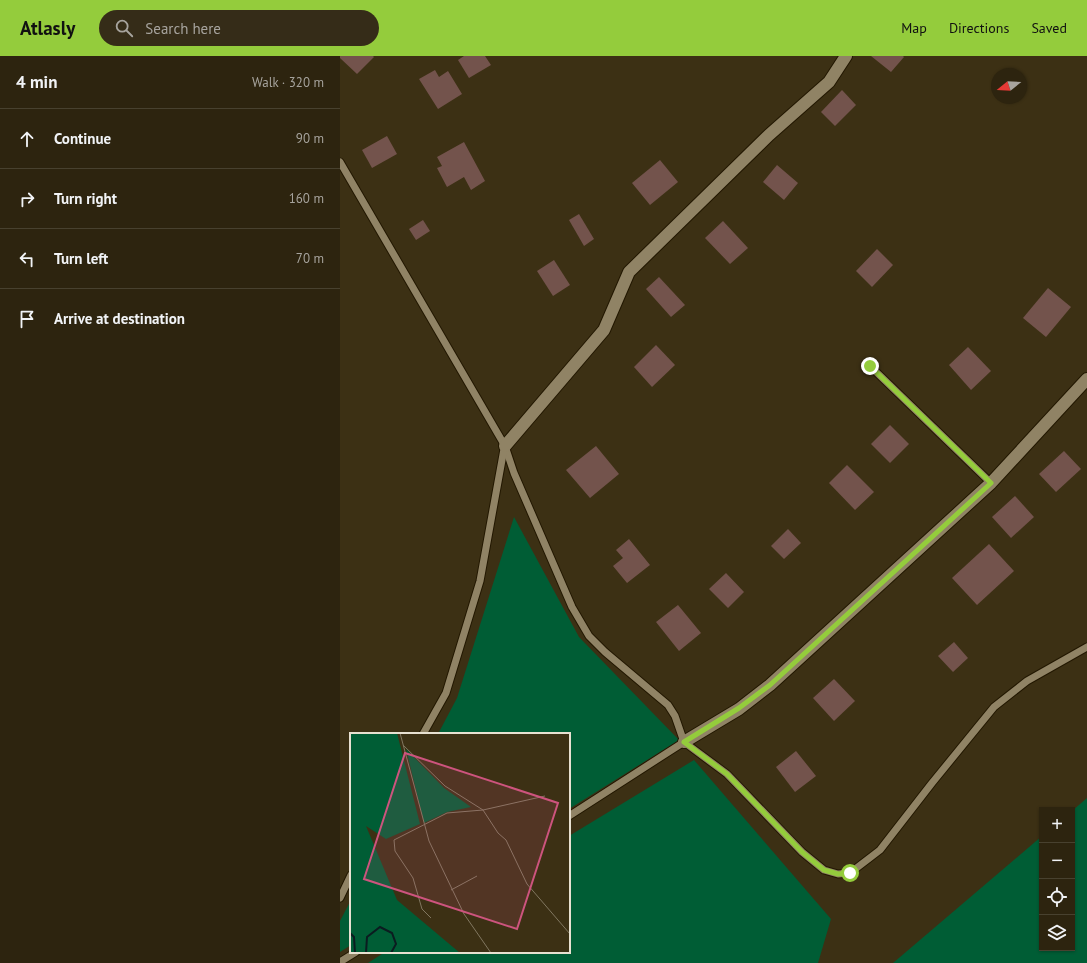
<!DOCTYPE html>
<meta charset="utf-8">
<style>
:root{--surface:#2d240f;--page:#352c18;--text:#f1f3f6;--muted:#a7a49e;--line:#48412f;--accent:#94cc3c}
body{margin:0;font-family:"PT Sans",sans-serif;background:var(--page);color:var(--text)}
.controls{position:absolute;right:12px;bottom:12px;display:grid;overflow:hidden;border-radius:0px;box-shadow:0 1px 3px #0004}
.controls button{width:36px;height:36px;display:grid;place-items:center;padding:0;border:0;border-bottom:1px solid var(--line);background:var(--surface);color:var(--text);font:20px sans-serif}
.compass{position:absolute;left:651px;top:12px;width:36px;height:36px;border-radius:50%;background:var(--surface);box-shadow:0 1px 3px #0004;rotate:252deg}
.stop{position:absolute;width:12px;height:12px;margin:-9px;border:3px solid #94cc3c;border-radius:50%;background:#fff}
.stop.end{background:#94cc3c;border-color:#fff;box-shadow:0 1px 4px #0008}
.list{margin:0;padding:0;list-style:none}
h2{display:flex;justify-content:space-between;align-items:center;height:52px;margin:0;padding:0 16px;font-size:17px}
h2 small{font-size:13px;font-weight:400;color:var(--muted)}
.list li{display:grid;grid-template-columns:26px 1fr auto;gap:12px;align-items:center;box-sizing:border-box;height:60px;padding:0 16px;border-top:1px solid var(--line)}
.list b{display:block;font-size:15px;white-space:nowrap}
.list em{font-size:13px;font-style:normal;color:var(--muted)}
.icon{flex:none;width:22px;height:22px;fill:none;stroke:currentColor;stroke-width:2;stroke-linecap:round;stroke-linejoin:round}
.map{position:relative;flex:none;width:747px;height:907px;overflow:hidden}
header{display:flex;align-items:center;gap:24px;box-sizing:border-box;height:56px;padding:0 20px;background:var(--accent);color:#111}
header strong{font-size:19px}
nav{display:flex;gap:22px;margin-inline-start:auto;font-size:14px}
.search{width:280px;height:36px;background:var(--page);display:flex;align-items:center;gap:10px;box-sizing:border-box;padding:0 14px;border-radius:22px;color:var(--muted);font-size:15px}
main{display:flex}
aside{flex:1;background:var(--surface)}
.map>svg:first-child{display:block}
</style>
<header>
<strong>Atlasly</strong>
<div class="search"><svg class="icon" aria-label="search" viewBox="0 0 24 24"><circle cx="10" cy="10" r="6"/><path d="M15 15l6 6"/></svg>Search here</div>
<nav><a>Map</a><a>Directions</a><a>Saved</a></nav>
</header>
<main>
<aside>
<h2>4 min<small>Walk · 320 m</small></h2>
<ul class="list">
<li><svg class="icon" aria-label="ahead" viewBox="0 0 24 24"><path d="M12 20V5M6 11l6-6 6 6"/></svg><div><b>Continue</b></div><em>90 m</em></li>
<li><svg class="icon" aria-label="right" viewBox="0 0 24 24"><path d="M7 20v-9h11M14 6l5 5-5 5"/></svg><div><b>Turn right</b></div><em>160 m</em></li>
<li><svg class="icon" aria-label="left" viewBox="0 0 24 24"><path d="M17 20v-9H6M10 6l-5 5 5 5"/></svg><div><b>Turn left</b></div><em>70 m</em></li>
<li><svg class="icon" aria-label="arrive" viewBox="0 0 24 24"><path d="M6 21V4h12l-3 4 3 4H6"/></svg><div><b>Arrive at destination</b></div></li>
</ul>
</aside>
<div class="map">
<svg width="747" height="907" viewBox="0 0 747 907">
<rect width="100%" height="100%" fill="#3c3014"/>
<g fill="#005d35">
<path d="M 174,461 L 239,581 L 339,684 L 229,753 L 229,678 L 98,678 L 117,642 Z"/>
<path d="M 354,704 L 491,863 L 478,907 L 28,907 L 45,896 L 229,896 L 229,780 Z"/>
<path d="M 747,742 L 747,907 L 553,907 L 702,780 L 702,892 L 732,892 L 732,755 Z"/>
<path d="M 11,844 L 11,889 L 0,896 L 0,865 Z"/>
</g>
<g fill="#73534c">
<path d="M 0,0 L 33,0 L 34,1 L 17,18 L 0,2 Z"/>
<path d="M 124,0 L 145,0 L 151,9 L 129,22 L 118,4 Z"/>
<path d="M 531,0 L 563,0 L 564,1 L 551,16 Z"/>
<path d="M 95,14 L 99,21 L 108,15 L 122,38 L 98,53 L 79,23 Z"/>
<path d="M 502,34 L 516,49 L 495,70 L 481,56 Z"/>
<path d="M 47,80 L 57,98 L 32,112 L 22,94 Z"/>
<path d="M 124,86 L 145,125 L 131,134 L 124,121 L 107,131 L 97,112 L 102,110 L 97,101 Z"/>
<path d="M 320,104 L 338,126 L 310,149 L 292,127 Z"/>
<path d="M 437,109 L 458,127 L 444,144 L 423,126 Z"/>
<path d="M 239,158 L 254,183 L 244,190 L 229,164 Z"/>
<path d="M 83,164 L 90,175 L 76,184 L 69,173 Z"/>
<path d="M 383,165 L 408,192 L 390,208 L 365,182 Z"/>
<path d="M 537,193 L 553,209 L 532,231 L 516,215 Z"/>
<path d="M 214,204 L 230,229 L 213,240 L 197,215 Z"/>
<path d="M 319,221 L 345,249 L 331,261 L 306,233 Z"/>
<path d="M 708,232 L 731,251 L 706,281 L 683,262 Z"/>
<path d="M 316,289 L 335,309 L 312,331 L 294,311 Z"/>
<path d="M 628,291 L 651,315 L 631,334 L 609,309 Z"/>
<path d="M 550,369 L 569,388 L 550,407 L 531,388 Z"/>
<path d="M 256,390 L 279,418 L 250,442 L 226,414 Z"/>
<path d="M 724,395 L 741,413 L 716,436 L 699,418 Z"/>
<path d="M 507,409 L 534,436 L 515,454 L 489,427 Z"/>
<path d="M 675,440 L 694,461 L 671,482 L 652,461 Z"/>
<path d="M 448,473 L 461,487 L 444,503 L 431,490 Z"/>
<path d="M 289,483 L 310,509 L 287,527 L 273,510 L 283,502 L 276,494 Z"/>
<path d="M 649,488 L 674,515 L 637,549 L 612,522 Z"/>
<path d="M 386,517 L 404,536 L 388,552 L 369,533 Z"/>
<path d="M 338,549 L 361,577 L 339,595 L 316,566 Z"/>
<path d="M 614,586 L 628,602 L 613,616 L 598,600 Z"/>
<path d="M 494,623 L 515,645 L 494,665 L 473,642 Z"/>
<path d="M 456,695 L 476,720 L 455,736 L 436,711 Z"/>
</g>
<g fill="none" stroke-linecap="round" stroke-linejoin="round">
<defs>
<g id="service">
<path d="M 0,106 L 165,390 L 174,417 L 232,551 L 249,580 L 265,596 L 328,649 L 335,660 L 344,686 L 387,718 L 462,796 L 484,814 L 498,818 L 510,817 L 540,794 L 592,727 L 654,651 L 687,625 L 747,591"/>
<path d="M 530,310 L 651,427"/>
<path d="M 83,678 L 106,637 L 140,525 L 164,393"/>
<path d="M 229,760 L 344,686"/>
<path d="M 0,842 L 11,819"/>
<path d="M 0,906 L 16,896"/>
</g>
<g id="minor">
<path d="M 165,390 L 264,274 L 289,216 L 429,79 L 489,26 L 506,0"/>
<path d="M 344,686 L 399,653 L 430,629 L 651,427 L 747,323"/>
</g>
</defs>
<use href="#service" stroke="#221700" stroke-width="9"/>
<use href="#minor" stroke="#221700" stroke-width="14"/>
<use href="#service" stroke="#908365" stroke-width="7"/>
<use href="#minor" stroke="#908365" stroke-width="12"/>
</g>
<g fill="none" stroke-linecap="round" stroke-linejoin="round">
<path stroke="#94cc3c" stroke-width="5" d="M 510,817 L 498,818 L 484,814 L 462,796 L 387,718 L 344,686 L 399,652 L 430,629 L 651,427 L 530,310"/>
</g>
<g transform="translate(10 677)">
<rect width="220" height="220" fill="#3c3014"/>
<path d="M 0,0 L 47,0 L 70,91 L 36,106 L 16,93 L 47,167 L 110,220 L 0,220 ZM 56,16 L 94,55 L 121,74 L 97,79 L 74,90 Z" fill="#005d35"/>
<path fill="none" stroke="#0b1c20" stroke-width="2" d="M 0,200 L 4,204 L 5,220M 16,220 L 17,204 L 30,194 L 42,200 L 46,211 L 41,220"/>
<path fill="none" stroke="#817760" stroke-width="1" d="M 50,0 L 79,108 L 114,181 L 141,220M 53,12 L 95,53 L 133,77 L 148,100 L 156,107 L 177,151 L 220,201M 101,157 L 127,143M 81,185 L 72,176 L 63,145 L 45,118 L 44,107 L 97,80 L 133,77 L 195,63"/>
<path fill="#cd547e" fill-opacity="0.15" stroke="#cd547e" stroke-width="2" d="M 55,20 L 208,70 L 167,196 L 14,146 Z"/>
<rect width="220" height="220" fill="none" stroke="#e8e1d1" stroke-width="2"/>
</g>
</svg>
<div class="controls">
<button>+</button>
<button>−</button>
<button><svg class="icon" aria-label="locate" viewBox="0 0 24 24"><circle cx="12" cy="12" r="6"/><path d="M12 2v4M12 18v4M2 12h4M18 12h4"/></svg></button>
<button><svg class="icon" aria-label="layers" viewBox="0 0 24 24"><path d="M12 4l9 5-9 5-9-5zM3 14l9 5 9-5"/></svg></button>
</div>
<svg class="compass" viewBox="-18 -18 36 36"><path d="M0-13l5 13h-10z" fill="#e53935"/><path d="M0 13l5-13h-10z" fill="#a7a49e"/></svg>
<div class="stop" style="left:510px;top:817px"></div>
<div class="stop end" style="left:530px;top:310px"></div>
</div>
</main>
